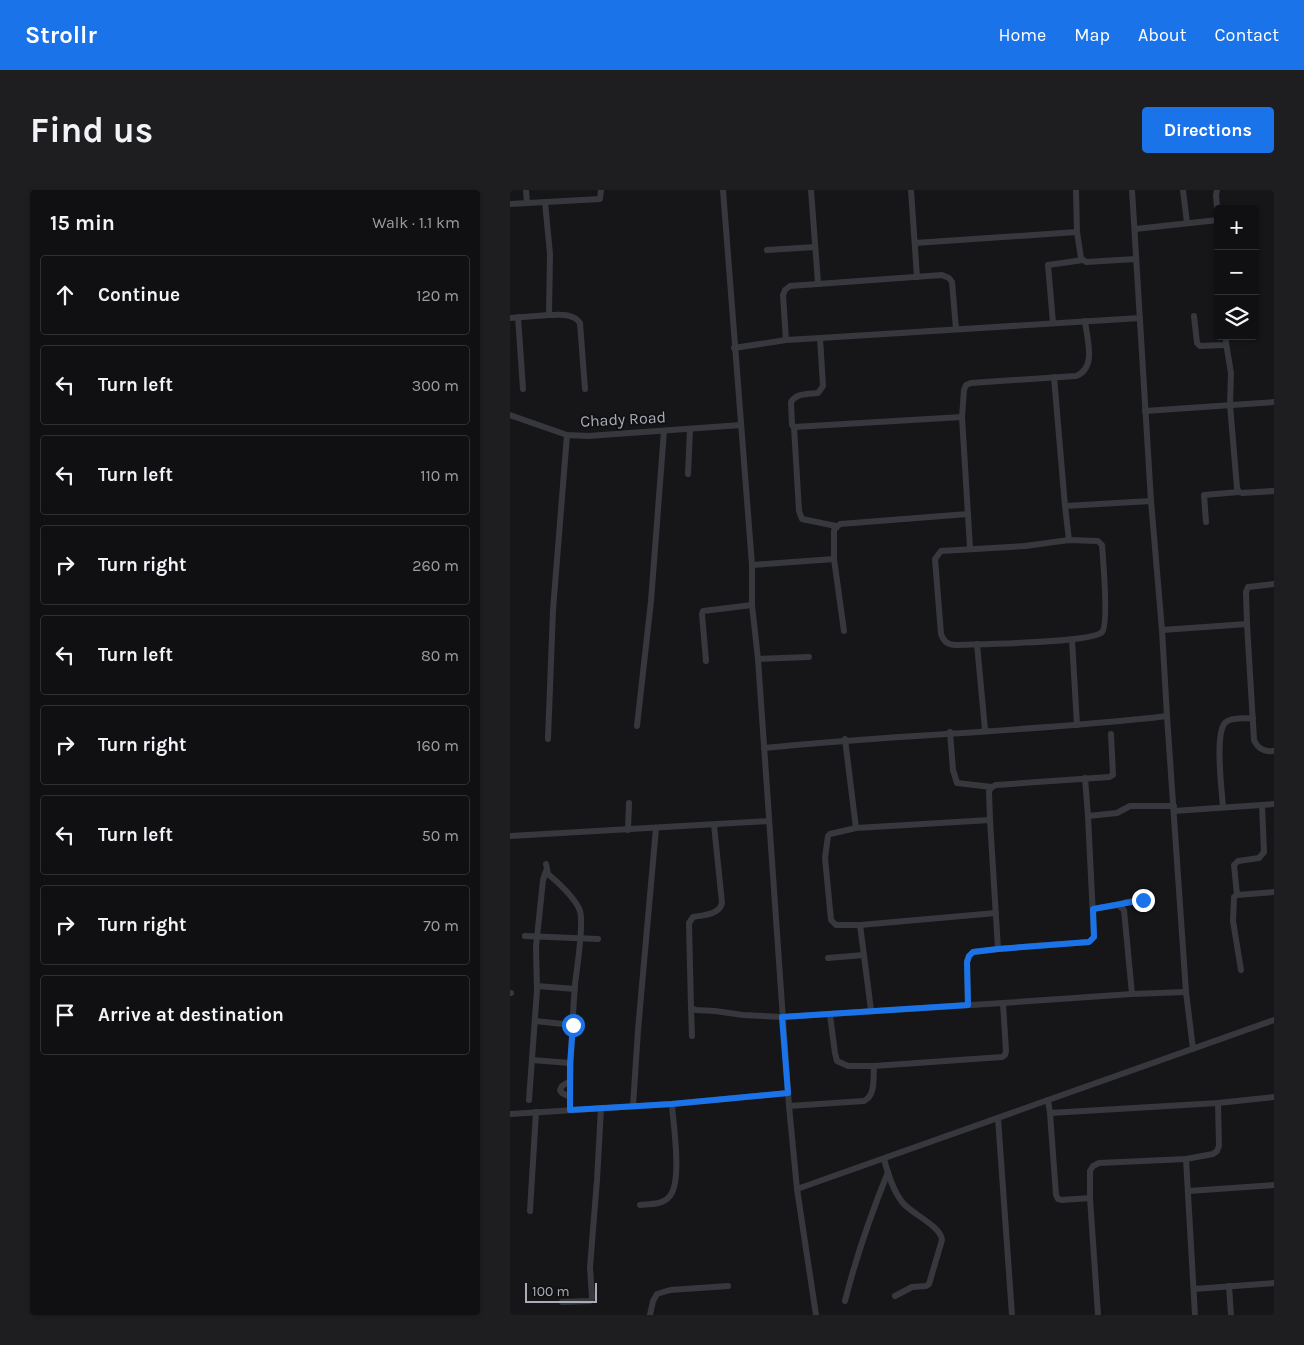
<!DOCTYPE html>
<meta charset="utf-8">
<style>
:root{--surface:#101012;--page:#1e1e20;--text:#f1f3f6;--muted:#9c9d9f;--line:#303032;--accent:#1a73e8}
body{margin:0;font-family:Karla,sans-serif;background:var(--page);color:var(--text)}
.controls{position:absolute;right:15px;top:15px;display:grid;overflow:hidden;border-radius:5px;box-shadow:0 1px 4px #0004}
.controls button{width:45px;height:45px;display:grid;place-items:center;padding:0;border:0;border-bottom:1px solid var(--line);background:var(--surface);color:var(--text);font:25px sans-serif}
.scale{position:absolute;left:15px;bottom:12px;width:72px;box-sizing:border-box;padding-left:5px;border:2px solid #a8adb8;border-top:0;font-size:14px;line-height:18px;white-space:nowrap;color:#a8adb8;-webkit-text-stroke:4px #111113;paint-order:stroke}
.stop{position:absolute;width:15px;height:15px;margin:-11px;border:4px solid #1a73e8;border-radius:50%;background:#fff}
.stop.end{background:#1a73e8;border-color:#fff;box-shadow:0 1px 5px #0008}
.list{margin:0;padding:0;list-style:none}
h2{display:flex;justify-content:space-between;align-items:center;height:65px;margin:0;padding:0 20px;font-size:21px}
h2 small{font-size:16px;font-weight:400;color:var(--muted)}
.list li{display:grid;grid-template-columns:32px 1fr auto;gap:15px;align-items:center;box-sizing:border-box;height:80px;margin:0 10px 10px;padding:0 10px;border:1px solid var(--line);border-radius:5px}
.list b{display:block;font-size:19px;white-space:nowrap}
.list em{font-size:16px;font-style:normal;color:var(--muted)}
.icon{flex:none;width:28px;height:28px;fill:none;stroke:currentColor;stroke-width:2;stroke-linecap:round;stroke-linejoin:round}
.map{position:relative;flex:none;width:764px;height:1125px;overflow:hidden;border-radius:5px}
header{display:flex;align-items:center;gap:30px;box-sizing:border-box;height:70px;padding:0 25px;background:var(--accent);color:#fff}
header strong{font-size:24px}
nav{display:flex;gap:28px;margin-inline-start:auto;font-size:18px}
.intro{display:flex;align-items:center;justify-content:space-between;box-sizing:border-box;height:120px;padding:0 30px}
h1{margin:0;font-size:35px}
.button{padding:12px 22px;border-radius:5px;background:var(--accent);color:#fff;font-size:18px;font-weight:700}
main{display:flex;gap:30px;padding:0 30px}
aside{flex:1;background:var(--surface);border-radius:5px;box-shadow:0 1px 4px #0004}
.map>svg:first-child{display:block}
</style>
<header>
<strong>Strollr</strong>
<nav><a>Home</a><a>Map</a><a>About</a><a>Contact</a></nav>
</header>
<div class="intro"><h1>Find us</h1><a class="button">Directions</a></div>
<main>
<aside>
<h2>15 min<small>Walk · 1.1 km</small></h2>
<ul class="list">
<li><svg class="icon" aria-label="ahead" viewBox="0 0 24 24"><path d="M12 20V5M6 11l6-6 6 6"/></svg><div><b>Continue</b></div><em>120 m</em></li>
<li><svg class="icon" aria-label="left" viewBox="0 0 24 24"><path d="M17 20v-9H6M10 6l-5 5 5 5"/></svg><div><b>Turn left</b></div><em>300 m</em></li>
<li><svg class="icon" aria-label="left" viewBox="0 0 24 24"><path d="M17 20v-9H6M10 6l-5 5 5 5"/></svg><div><b>Turn left</b></div><em>110 m</em></li>
<li><svg class="icon" aria-label="right" viewBox="0 0 24 24"><path d="M7 20v-9h11M14 6l5 5-5 5"/></svg><div><b>Turn right</b></div><em>260 m</em></li>
<li><svg class="icon" aria-label="left" viewBox="0 0 24 24"><path d="M17 20v-9H6M10 6l-5 5 5 5"/></svg><div><b>Turn left</b></div><em>80 m</em></li>
<li><svg class="icon" aria-label="right" viewBox="0 0 24 24"><path d="M7 20v-9h11M14 6l5 5-5 5"/></svg><div><b>Turn right</b></div><em>160 m</em></li>
<li><svg class="icon" aria-label="left" viewBox="0 0 24 24"><path d="M17 20v-9H6M10 6l-5 5 5 5"/></svg><div><b>Turn left</b></div><em>50 m</em></li>
<li><svg class="icon" aria-label="right" viewBox="0 0 24 24"><path d="M7 20v-9h11M14 6l5 5-5 5"/></svg><div><b>Turn right</b></div><em>70 m</em></li>
<li><svg class="icon" aria-label="arrive" viewBox="0 0 24 24"><path d="M6 21V4h12l-3 4 3 4H6"/></svg><div><b>Arrive at destination</b></div></li>
</ul>
</aside>
<div class="map">
<svg width="764" height="1125" viewBox="0 0 764 1125">
<rect width="100%" height="100%" fill="#161618"/>
<g fill="none" stroke-linecap="round" stroke-linejoin="round">
<g stroke="#37383d" stroke-width="6">
<path d="M 16,0 L 17,13"/>
<path d="M 213,0 L 242,375 L 242,415 L 248,469 L 279,916 L 287,999 L 306,1125"/>
<path d="M 301,0 L 308,93"/>
<path d="M 401,0 L 407,87"/>
<path d="M 566,0 L 567,42 L 571,68 L 576,72 L 626,69"/>
<path d="M 622,0 L 641,311 L 652,440 L 657,526 L 676,802 L 683,859"/>
<path d="M 673,0 L 677,33"/>
<path d="M 707,0 L 706,5 L 708,30"/>
<path d="M 0,14 L 90,9 L 91,0"/>
<path d="M 625,39 L 708,30"/>
<path d="M 405,53 L 567,42"/>
<path d="M 257,60 L 305,57"/>
<path d="M 39,125 C 50,125 63,123 70,133 L 75,199"/>
<path d="M 684,126 L 687,153 L 690,156 L 714,155 L 716,153 L 716,146"/>
<path d="M 8,127 L 13,199"/>
<path d="M 0,128 L 39,125 L 40,64 L 35,12"/>
<path d="M 543,133 L 538,75 L 573,70"/>
<path d="M 310,148 L 313,196 L 308,203 C 298,204 286,203 281,212 L 282,235 L 284,237 L 452,227"/>
<path d="M 276,150 L 273,105 L 275,100 L 280,96 L 432,85 L 439,88 L 442,92 L 446,139"/>
<path d="M 716,153 L 721,183 L 720,215 L 727,298 L 729,302 L 732,303 L 764,301"/>
<path d="M 224,158 L 276,150 L 310,148 L 630,128"/>
<path d="M 544,187 L 555,316"/>
<path d="M 635,221 L 764,212"/>
<path d="M 0,225 L 57,245 L 78,246 L 231,235"/>
<path d="M 284,237 L 289,321 L 292,329 L 326,336"/>
<path d="M 178,284 L 180,239"/>
<path d="M 696,332 L 694,305 L 729,302"/>
<path d="M 559,350 L 588,351 L 592,355 C 593,369 599,434 592,442 C 583,453 466,454 445,455 C 437,454 434,452 431,444 L 425,369 L 431,361 L 515,356 Z"/>
<path d="M 559,350 L 555,316 L 641,311"/>
<path d="M 460,358 L 452,227 L 454,200 L 456,195 L 461,193 L 566,186 C 587,178 577,149 575,131"/>
<path d="M 324,369 L 324,340 L 330,334 L 458,324"/>
<path d="M 242,375 L 324,369 L 334,441"/>
<path d="M 737,434 L 736,402 L 738,397 L 764,394"/>
<path d="M 652,440 L 737,434 L 744,550 C 748,559 754,562 764,561"/>
<path d="M 562,450 L 567,535"/>
<path d="M 467,454 L 475,540"/>
<path d="M 248,469 L 299,467"/>
<path d="M 196,471 L 192,424 L 193,421 L 242,415"/>
<path d="M 127,536 L 141,411 L 154,241"/>
<path d="M 440,542 L 443,580 L 447,593 L 482,597"/>
<path d="M 38,549 L 43,420 L 57,245"/>
<path d="M 335,549 L 346,638"/>
<path d="M 254,558 C 388,544 523,542 657,526"/>
<path d="M 575,588 L 578,626"/>
<path d="M 713,617 C 712,602 704,541 716,532 C 722,527 735,529 743,528"/>
<path d="M 664,621 L 764,614"/>
<path d="M 204,635 L 212,713 C 209,725 194,725 183,727 L 179,733 L 181,818 L 186,820 L 205,821 L 233,825 L 272,827 L 493,813 L 622,804 L 676,802"/>
<path d="M 118,640 L 119,613"/>
<path d="M 0,646 L 259,631"/>
<path d="M 36,674 L 38,684 C 48,692 66,709 70,721 C 74,734 67,778 65,794 C 62,836 60,878 60,920"/>
<path d="M 727,705 L 764,702"/>
<path d="M 608,715 L 616,712 L 633,710"/>
<path d="M 583,719 L 608,715 L 614,720 L 622,804"/>
<path d="M 350,735 L 326,735 L 321,730 L 315,668 L 318,646 L 320,644 L 346,638 L 480,630"/>
<path d="M 15,746 L 88,749"/>
<path d="M 488,759 L 480,630 L 479,601 L 482,597 L 486,595 L 599,587 L 603,585 L 601,544"/>
<path d="M 318,768 L 354,765"/>
<path d="M 731,780 L 723,731 L 724,707 L 727,705 L 724,675 L 728,671 L 749,668 L 754,662 L 752,615"/>
<path d="M 27,796 L 65,799"/>
<path d="M 0,803 L 1,803"/>
<path d="M 458,815 L 457,772 L 459,766 L 463,762 L 488,759 L 579,752 L 584,747 L 578,626 L 607,623 L 620,616 L 664,616"/>
<path d="M 181,818 L 182,846"/>
<path d="M 361,820 L 350,735 L 486,723"/>
<path d="M 320,825 L 325,863 L 327,871 L 338,876 L 364,876"/>
<path d="M 25,831 L 63,835"/>
<path d="M 22,870 L 60,873"/>
<path d="M 60,891 L 52,896 L 50,900 L 52,903 L 60,907"/>
<path d="M 19,910 L 27,800 L 26,757 L 33,690 L 36,681"/>
<path d="M 538,910 L 540,923 L 708,913 L 764,907"/>
<path d="M 123,916 L 128,840 L 146,638"/>
<path d="M 279,916 L 354,911 C 366,905 363,888 364,876 L 492,867 L 495,865 L 496,861 L 493,813"/>
<path d="M 540,923 L 546,1005 L 548,1009 L 552,1010 L 580,1008"/>
<path d="M 0,924 L 162,914 L 278,903"/>
<path d="M 488,928 L 502,1125"/>
<path d="M 374,969 C 378,984 383,1001 393,1013 C 402,1024 431,1036 432,1050 L 419,1094 L 416,1096 L 402,1097 L 385,1106"/>
<path d="M 676,969 L 685,1125"/>
<path d="M 287,999 L 764,830"/>
<path d="M 678,1001 L 764,995"/>
<path d="M 130,1015 C 139,1014 152,1015 159,1007 C 173,993 163,934 162,914"/>
<path d="M 20,1021 L 26,922"/>
<path d="M 719,1096 L 721,1125"/>
<path d="M 684,1099 L 764,1093"/>
<path d="M 335,1111 C 346,1067 361,1024 378,982"/>
<path d="M 52,1112 L 80,1111 L 82,1108 L 80,1077 L 87,990 L 91,918"/>
<path d="M 140,1125 L 143,1111 L 147,1104 L 160,1100 L 218,1096"/>
<path d="M 588,1125 L 580,1008 L 580,981 L 583,976 L 589,973 L 676,969 L 703,964 L 707,961 L 709,956 L 708,913"/>
</g>
</g>
<g fill="none" stroke-linecap="round" stroke-linejoin="round">
<path stroke="#1a73e8" stroke-width="6" d="M 63,835 L 60,874 L 60,920 L 162,914 L 278,903 L 272,827 L 458,815 L 457,772 L 459,766 L 463,762 L 488,759 L 579,752 L 584,747 L 583,719 L 633,710"/>
</g>
<g text-anchor="middle" dominant-baseline="central" stroke-width="4" stroke-linejoin="round" paint-order="stroke">
<g font-size="16" fill="#a8adb8" stroke="#111113">
<text transform="translate(113 229) rotate(-3)">Chady Road</text>
</g>
</g>
</svg>
<div class="controls">
<button>+</button>
<button>−</button>
<button><svg class="icon" aria-label="layers" viewBox="0 0 24 24"><path d="M12 4l9 5-9 5-9-5zM3 14l9 5 9-5"/></svg></button>
</div>
<div class="scale">100 m</div>
<div class="stop" style="left:63px;top:835px"></div>
<div class="stop end" style="left:633px;top:710px"></div>
</div>
</main>
